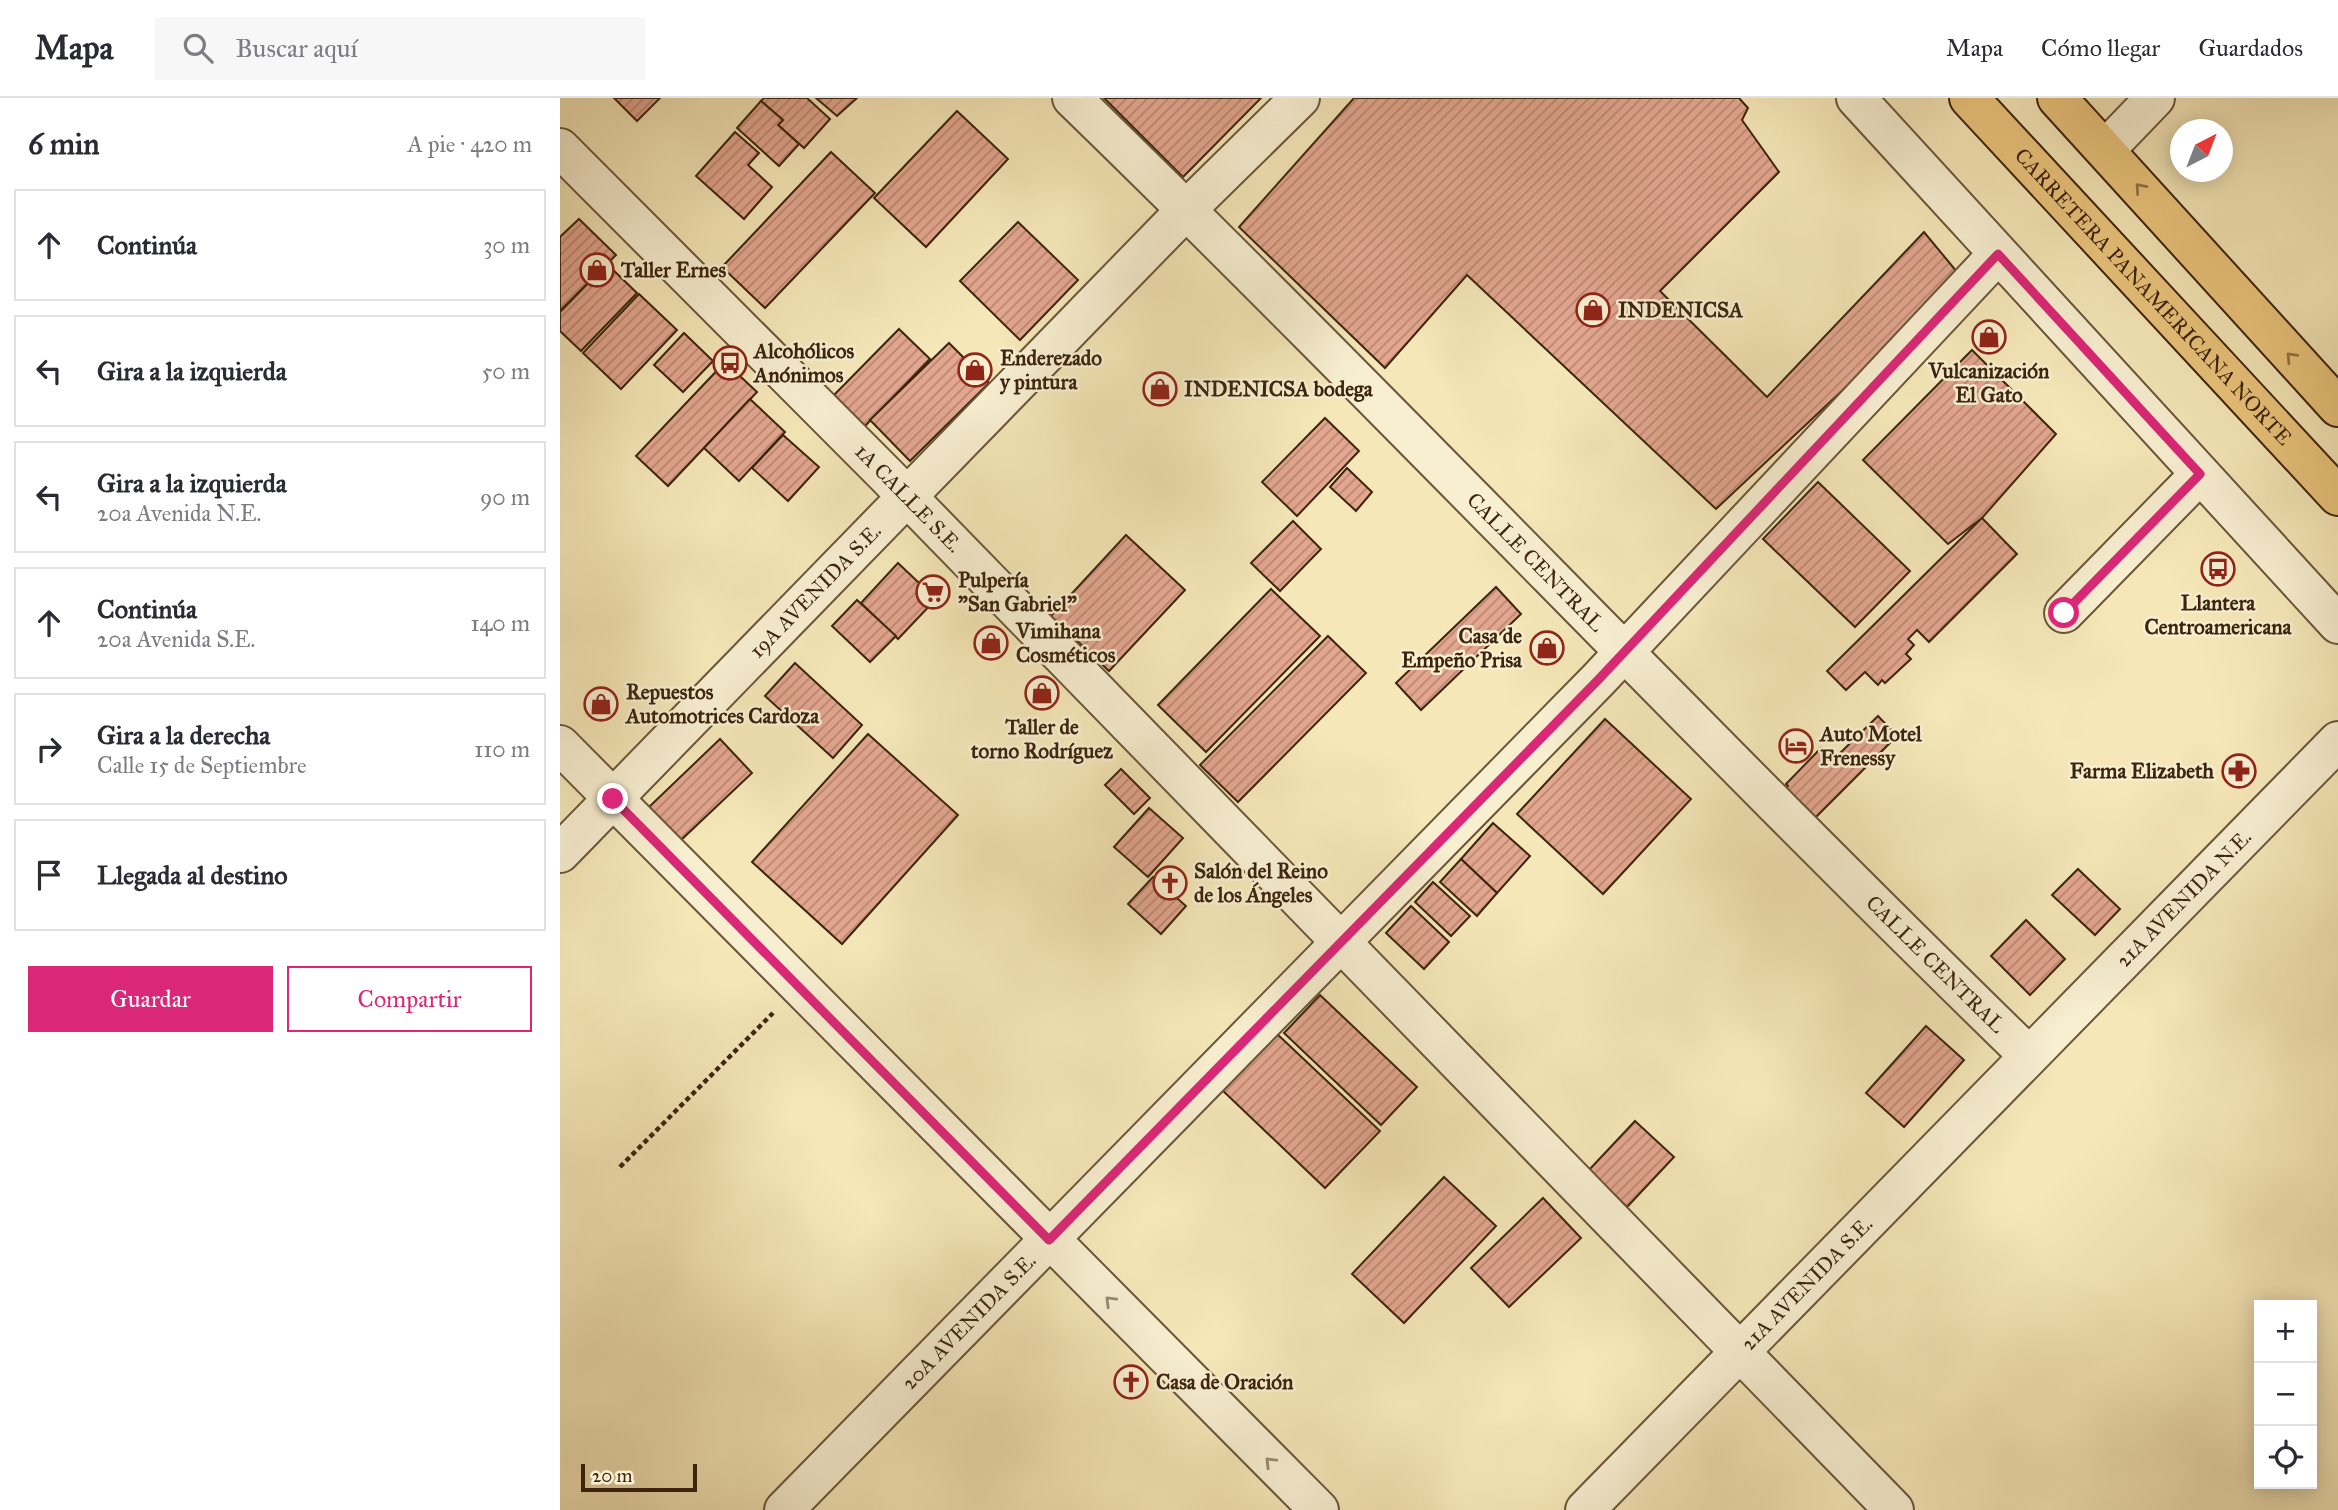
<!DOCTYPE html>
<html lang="es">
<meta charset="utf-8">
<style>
:root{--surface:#fff;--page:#f7f7f7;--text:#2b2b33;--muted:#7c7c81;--line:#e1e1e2;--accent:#db2777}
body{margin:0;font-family:"IM FELL Great Primer",serif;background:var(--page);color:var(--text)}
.controls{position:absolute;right:21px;bottom:21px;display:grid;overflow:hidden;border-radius:0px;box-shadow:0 4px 18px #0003}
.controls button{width:63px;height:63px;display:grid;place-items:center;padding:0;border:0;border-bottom:2px solid var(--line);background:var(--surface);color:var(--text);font:35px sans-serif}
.compass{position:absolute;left:1610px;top:21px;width:63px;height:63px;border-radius:50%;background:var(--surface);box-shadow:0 4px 18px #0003;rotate:42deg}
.scale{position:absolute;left:21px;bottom:18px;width:116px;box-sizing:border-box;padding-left:7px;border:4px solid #3c240e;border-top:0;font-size:19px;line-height:24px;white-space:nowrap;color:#3c240e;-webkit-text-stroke:5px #f8efd1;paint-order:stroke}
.stop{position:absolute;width:21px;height:21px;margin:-16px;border:5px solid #db2777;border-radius:50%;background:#fff}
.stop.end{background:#db2777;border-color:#fff;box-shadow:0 2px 7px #0008}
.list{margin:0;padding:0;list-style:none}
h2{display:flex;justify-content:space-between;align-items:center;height:91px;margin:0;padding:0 28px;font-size:30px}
h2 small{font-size:23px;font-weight:400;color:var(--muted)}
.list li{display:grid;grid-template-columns:46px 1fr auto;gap:21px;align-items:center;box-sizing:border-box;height:112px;margin:0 14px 14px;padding:0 14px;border:2px solid var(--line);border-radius:0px}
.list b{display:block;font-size:26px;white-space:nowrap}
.list p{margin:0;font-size:23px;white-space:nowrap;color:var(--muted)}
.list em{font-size:23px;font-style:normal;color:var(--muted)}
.actions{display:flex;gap:14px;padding:21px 28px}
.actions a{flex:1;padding:16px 0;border:2px solid var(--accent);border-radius:0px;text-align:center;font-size:24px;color:var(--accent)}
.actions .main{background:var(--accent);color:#fff}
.icon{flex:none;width:38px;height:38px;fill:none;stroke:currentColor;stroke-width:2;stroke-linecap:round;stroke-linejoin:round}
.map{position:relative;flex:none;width:1778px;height:1412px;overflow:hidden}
header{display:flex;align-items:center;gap:42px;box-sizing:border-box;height:98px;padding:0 35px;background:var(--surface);border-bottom:2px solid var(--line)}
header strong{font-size:33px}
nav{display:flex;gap:38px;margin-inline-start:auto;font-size:24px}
.search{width:490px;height:63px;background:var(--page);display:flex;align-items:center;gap:18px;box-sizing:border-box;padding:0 24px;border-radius:0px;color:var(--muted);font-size:26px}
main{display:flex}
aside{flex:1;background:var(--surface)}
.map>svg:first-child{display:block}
</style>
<header>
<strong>Mapa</strong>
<div class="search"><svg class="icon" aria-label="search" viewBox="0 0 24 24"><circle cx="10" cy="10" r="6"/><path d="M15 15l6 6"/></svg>Buscar aquí</div>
<nav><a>Mapa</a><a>Cómo llegar</a><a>Guardados</a></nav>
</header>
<main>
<aside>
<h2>6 min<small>A pie · 420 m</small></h2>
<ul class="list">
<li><svg class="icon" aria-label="ahead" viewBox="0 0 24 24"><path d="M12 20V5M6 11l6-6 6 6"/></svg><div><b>Continúa</b></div><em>30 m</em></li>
<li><svg class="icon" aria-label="left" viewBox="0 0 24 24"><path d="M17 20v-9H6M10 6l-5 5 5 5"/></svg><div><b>Gira a la izquierda</b></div><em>50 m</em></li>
<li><svg class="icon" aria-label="left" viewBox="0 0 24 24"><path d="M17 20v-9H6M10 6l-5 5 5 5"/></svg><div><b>Gira a la izquierda</b><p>20a Avenida N.E.</p></div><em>90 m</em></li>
<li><svg class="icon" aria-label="ahead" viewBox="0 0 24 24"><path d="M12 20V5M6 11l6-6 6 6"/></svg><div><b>Continúa</b><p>20a Avenida S.E.</p></div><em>140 m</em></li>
<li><svg class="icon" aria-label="right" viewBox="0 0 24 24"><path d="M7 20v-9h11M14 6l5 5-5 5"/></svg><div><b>Gira a la derecha</b><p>Calle 15 de Septiembre</p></div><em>110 m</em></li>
<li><svg class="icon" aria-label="arrive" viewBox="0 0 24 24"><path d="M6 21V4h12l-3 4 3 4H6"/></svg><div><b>Llegada al destino</b></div></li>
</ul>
<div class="actions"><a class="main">Guardar</a><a>Compartir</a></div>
</aside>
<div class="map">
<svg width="1778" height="1412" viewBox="0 0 1778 1412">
<defs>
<pattern id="building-hatch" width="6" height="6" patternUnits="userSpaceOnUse" patternTransform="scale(1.75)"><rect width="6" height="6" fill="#e3a68f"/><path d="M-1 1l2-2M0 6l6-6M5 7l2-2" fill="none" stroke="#b98773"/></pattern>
</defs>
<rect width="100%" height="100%" fill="#f5e7b8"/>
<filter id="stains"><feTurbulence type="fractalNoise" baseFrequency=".00286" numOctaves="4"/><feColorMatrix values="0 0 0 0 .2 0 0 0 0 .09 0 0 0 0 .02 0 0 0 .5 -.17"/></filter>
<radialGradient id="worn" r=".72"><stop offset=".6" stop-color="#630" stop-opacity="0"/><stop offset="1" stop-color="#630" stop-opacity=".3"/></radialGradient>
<g fill="url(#building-hatch)" stroke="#3c240e" stroke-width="2">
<path d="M 54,0 L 100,0 L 77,23 Z"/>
<path d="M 204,0 L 247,0 L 270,21 L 244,50 L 218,27 L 223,22 L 201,3 Z"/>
<path d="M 256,0 L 297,0 L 277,18 Z"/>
<path d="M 544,0 L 701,0 L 623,79 Z"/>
<path d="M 794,0 L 1179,0 L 1188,10 L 1182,22 L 1219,74 L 1100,193 L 1207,299 L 1364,134 L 1402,180 L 1156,411 L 907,177 L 825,270 L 679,129 Z"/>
<path d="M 201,3 L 223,22 L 218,27 L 239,46 L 219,68 L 177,30 Z"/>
<path d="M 397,13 L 448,61 L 366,149 L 314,100 Z"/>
<path d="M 175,34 L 199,55 L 188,67 L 212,89 L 184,121 L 136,78 Z"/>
<path d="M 271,54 L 315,95 L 205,210 L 162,169 Z"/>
<path d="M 19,121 L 56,157 L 0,213 L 0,139 Z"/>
<path d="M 458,124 L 518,182 L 460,242 L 400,183 Z"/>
<path d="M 47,166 L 77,195 L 21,253 L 0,233 L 0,214 Z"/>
<path d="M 79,196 L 117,232 L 61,291 L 23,255 Z"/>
<path d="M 339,231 L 370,261 L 305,328 L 274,297 Z"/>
<path d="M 124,235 L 153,263 L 123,294 L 94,267 Z"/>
<path d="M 389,245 L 429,285 L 350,363 L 310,322 Z"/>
<path d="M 1412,252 L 1496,336 L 1422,420 L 1388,446 L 1303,362 Z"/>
<path d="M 165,264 L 197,294 L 108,388 L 76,358 Z"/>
<path d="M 190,301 L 225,334 L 179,383 L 144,350 Z"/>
<path d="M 765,320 L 799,353 L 737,418 L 702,384 Z"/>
<path d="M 223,337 L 259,369 L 228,403 L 192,370 Z"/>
<path d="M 787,370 L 812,394 L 796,413 L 770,389 Z"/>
<path d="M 1258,384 L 1350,473 L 1295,529 L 1203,441 Z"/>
<path d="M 1422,420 L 1457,456 L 1369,544 L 1357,532 L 1348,541 L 1354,547 L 1346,556 L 1351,561 L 1325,585 L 1322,582 L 1318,587 L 1305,574 L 1286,592 L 1267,573 Z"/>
<path d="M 733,423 L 761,451 L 720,493 L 691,465 Z"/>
<path d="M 566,437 L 625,492 L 549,573 L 491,518 Z"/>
<path d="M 338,465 L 376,501 L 338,541 L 301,505 Z"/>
<path d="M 936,489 L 961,516 L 861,612 L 836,585 Z"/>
<path d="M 711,491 L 760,538 L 646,654 L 598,607 Z"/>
<path d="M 297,502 L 336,538 L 310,564 L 272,528 Z"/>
<path d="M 768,538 L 806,575 L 678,704 L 640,667 Z"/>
<path d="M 235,565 L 302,627 L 273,660 L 205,598 Z"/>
<path d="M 1318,618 L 1337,638 L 1253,722 L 1224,692 L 1228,688 L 1226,686 L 1261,650 L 1273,662 Z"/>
<path d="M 1045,621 L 1131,701 L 1043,796 L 957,716 Z"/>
<path d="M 308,636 L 398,717 L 282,846 L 192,764 Z"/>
<path d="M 160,641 L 192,675 L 120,743 L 89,709 Z"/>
<path d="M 561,671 L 590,700 L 574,716 L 545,687 Z"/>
<path d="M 589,710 L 623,740 L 588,779 L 554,749 Z"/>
<path d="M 933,725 L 970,758 L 937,795 L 901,761 Z"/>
<path d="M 901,761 L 937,795 L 917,818 L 880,784 Z"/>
<path d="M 1518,771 L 1560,811 L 1535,837 L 1492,797 Z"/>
<path d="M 593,779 L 626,808 L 601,836 L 568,806 Z"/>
<path d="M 873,784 L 910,818 L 891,838 L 855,804 Z"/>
<path d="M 851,808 L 889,844 L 864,871 L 826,835 Z"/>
<path d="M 1466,822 L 1505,861 L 1470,897 L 1431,858 Z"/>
<path d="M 760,897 L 857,989 L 821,1027 L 724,935 Z"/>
<path d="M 1366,928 L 1404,962 L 1344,1029 L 1306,995 Z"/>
<path d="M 715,934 L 820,1033 L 765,1090 L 661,991 Z"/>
<path d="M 1075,1023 L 1114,1059 L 1067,1109 L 1029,1072 Z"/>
<path d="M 884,1079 L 936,1128 L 844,1225 L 792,1176 Z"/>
<path d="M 983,1100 L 1021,1140 L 949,1209 L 911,1170 Z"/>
</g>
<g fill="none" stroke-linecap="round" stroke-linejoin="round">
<defs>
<g id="minor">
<path id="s1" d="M 512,0 C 835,314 1145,643 1468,957"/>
<path d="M 1296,0 L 1778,526"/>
<path id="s2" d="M 0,50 L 327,378 L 1334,1412"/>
<path d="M 1546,51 L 1595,0"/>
<path d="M 1504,515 L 1640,376"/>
<path d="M 0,647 L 759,1412"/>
<path id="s3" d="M 0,755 L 627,111 L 740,0"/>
<path id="s4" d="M 224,1412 L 1038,582 L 1438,156"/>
<path id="s5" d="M 1025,1412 L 1778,643"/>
</g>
<g id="highway">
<path id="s6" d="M 1409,0 L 1778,398"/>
<path d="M 1497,0 L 1778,309"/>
</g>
</defs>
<use href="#minor" stroke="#6a5538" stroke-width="42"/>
<use href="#highway" stroke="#3c240e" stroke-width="42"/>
<path stroke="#3c240e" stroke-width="4.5" stroke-dasharray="5 3.5" stroke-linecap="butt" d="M 60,1069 L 213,915"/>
<use href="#minor" stroke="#f8efd1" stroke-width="38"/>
<use href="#highway" stroke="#eac47c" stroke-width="38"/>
</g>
<defs><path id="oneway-chevron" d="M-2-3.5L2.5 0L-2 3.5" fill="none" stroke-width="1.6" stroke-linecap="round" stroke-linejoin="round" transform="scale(1.75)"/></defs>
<g stroke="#937445">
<use href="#oneway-chevron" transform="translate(1580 90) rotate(-131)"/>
<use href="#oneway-chevron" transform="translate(1731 259) rotate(-133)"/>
</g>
<g stroke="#9a8a70">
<use href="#oneway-chevron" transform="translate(550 1203) rotate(-135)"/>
<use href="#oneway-chevron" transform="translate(710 1364) rotate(-135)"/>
</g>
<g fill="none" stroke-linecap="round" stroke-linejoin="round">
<path stroke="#db2777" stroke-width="9" d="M 53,701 L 489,1142 L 1038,582 L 1438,156 L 1640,376 L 1504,515"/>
</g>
<defs>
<symbol id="shop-ring" viewBox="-11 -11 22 22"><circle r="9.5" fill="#f8efd1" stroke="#8f2418" stroke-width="1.5"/><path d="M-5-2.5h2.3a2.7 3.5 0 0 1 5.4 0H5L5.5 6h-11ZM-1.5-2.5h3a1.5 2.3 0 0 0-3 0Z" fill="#8f2418"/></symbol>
<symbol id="bus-ring" viewBox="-11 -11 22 22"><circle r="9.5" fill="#f8efd1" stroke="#8f2418" stroke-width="1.5"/><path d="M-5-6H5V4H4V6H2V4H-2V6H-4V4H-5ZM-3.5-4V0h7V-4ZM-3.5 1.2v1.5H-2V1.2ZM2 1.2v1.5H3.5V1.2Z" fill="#8f2418"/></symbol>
<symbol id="supermarket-ring" viewBox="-11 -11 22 22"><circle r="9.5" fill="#f8efd1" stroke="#8f2418" stroke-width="1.5"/><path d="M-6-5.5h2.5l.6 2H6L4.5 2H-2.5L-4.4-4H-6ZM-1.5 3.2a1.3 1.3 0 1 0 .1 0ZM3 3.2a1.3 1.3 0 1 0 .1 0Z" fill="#8f2418"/></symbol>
<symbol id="hotel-ring" viewBox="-11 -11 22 22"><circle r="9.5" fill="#f8efd1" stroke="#8f2418" stroke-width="1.5"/><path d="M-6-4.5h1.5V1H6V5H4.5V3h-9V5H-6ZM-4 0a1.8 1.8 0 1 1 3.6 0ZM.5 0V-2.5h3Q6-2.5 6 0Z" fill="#8f2418"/></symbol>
<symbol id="pharmacy-ring" viewBox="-11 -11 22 22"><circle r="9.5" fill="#f8efd1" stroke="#8f2418" stroke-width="1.5"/><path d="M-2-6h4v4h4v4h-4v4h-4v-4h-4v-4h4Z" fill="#8f2418"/></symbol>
<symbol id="church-ring" viewBox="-11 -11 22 22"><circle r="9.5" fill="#f8efd1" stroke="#8f2418" stroke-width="1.5"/><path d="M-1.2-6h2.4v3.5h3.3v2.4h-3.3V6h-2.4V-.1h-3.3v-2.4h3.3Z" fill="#8f2418"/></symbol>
</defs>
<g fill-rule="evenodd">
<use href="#shop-ring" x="18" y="153" width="38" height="38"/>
<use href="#shop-ring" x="1014" y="193" width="38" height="38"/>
<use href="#shop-ring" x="1410" y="220" width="38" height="38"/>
<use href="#bus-ring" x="151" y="246" width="38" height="38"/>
<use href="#shop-ring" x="396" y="253" width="38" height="38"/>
<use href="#shop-ring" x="581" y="272" width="38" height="38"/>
<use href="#bus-ring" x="1639" y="452" width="38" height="38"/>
<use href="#supermarket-ring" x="354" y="475" width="38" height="38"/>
<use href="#shop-ring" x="412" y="526" width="38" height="38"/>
<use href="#shop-ring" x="968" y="531" width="38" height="38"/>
<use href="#shop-ring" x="463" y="576" width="38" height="38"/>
<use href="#shop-ring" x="22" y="587" width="38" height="38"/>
<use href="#hotel-ring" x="1217" y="629" width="38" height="38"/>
<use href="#pharmacy-ring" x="1660" y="654" width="38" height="38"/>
<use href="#church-ring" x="591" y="766" width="38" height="38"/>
<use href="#church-ring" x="552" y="1265" width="38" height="38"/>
</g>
<g text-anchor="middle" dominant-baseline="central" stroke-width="5" stroke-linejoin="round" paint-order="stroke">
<g font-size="21" font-weight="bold" fill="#3c240e" stroke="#f8efd1" text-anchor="start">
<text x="61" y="172">Taller Ernes</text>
<text x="1058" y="212">INDENICSA</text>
<text x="194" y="253">Alcohólicos<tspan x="194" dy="24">Anónimos</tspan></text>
<text x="440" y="260">Enderezado<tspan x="440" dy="24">y pintura</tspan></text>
<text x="1429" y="273" text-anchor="middle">Vulcanización<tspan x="1429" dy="24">El Gato</tspan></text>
<text x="624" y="291">INDENICSA bodega</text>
<text x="398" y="482">Pulpería<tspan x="398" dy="24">"San Gabriel"</tspan></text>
<text x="1658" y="505" text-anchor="middle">Llantera<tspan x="1658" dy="24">Centroamericana</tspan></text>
<text x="456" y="533">Vimihana<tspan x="456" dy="24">Cosméticos</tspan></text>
<text x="962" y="538" text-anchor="end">Casa de<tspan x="962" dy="24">Empeño Prisa</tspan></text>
<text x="66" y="594">Repuestos<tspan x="66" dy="24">Automotrices Cardoza</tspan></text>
<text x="482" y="629" text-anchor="middle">Taller de<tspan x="482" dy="24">torno Rodríguez</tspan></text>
<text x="1260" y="636">Auto Motel<tspan x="1260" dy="24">Frenessy</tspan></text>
<text x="1654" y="673" text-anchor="end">Farma Elizabeth</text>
<text x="634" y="773">Salón del Reino<tspan x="634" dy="24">de los Ángeles</tspan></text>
<text x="596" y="1284">Casa de Oración</text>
</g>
<g font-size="21" fill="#3c240e" stroke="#f8efd1">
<text stroke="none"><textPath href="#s6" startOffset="271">CARRETERA PANAMERICANA NORTE</textPath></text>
<text stroke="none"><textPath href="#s2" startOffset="494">1A CALLE S.E.</textPath></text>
<text stroke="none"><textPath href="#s1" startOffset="656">CALLE CENTRAL</textPath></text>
<text stroke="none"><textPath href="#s3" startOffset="366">19A AVENIDA S.E.</textPath></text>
<text stroke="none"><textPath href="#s5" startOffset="856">21A AVENIDA N.E.</textPath></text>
<text stroke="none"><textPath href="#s1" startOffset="1223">CALLE CENTRAL</textPath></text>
<text stroke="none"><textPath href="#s5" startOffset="317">21A AVENIDA S.E.</textPath></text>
<text stroke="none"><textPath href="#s4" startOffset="264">20A AVENIDA S.E.</textPath></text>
</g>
</g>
<rect width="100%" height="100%" filter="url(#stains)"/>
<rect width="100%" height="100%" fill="url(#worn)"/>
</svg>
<div class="controls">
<button>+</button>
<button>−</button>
<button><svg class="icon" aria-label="locate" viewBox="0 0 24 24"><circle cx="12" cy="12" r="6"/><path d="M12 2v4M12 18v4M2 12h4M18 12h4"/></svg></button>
</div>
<svg class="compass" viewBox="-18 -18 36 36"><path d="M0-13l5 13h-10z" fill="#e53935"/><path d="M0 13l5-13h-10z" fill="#7c7c81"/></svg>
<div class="scale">20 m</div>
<div class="stop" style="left:1504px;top:515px"></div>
<div class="stop end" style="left:53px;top:701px"></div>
</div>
</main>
